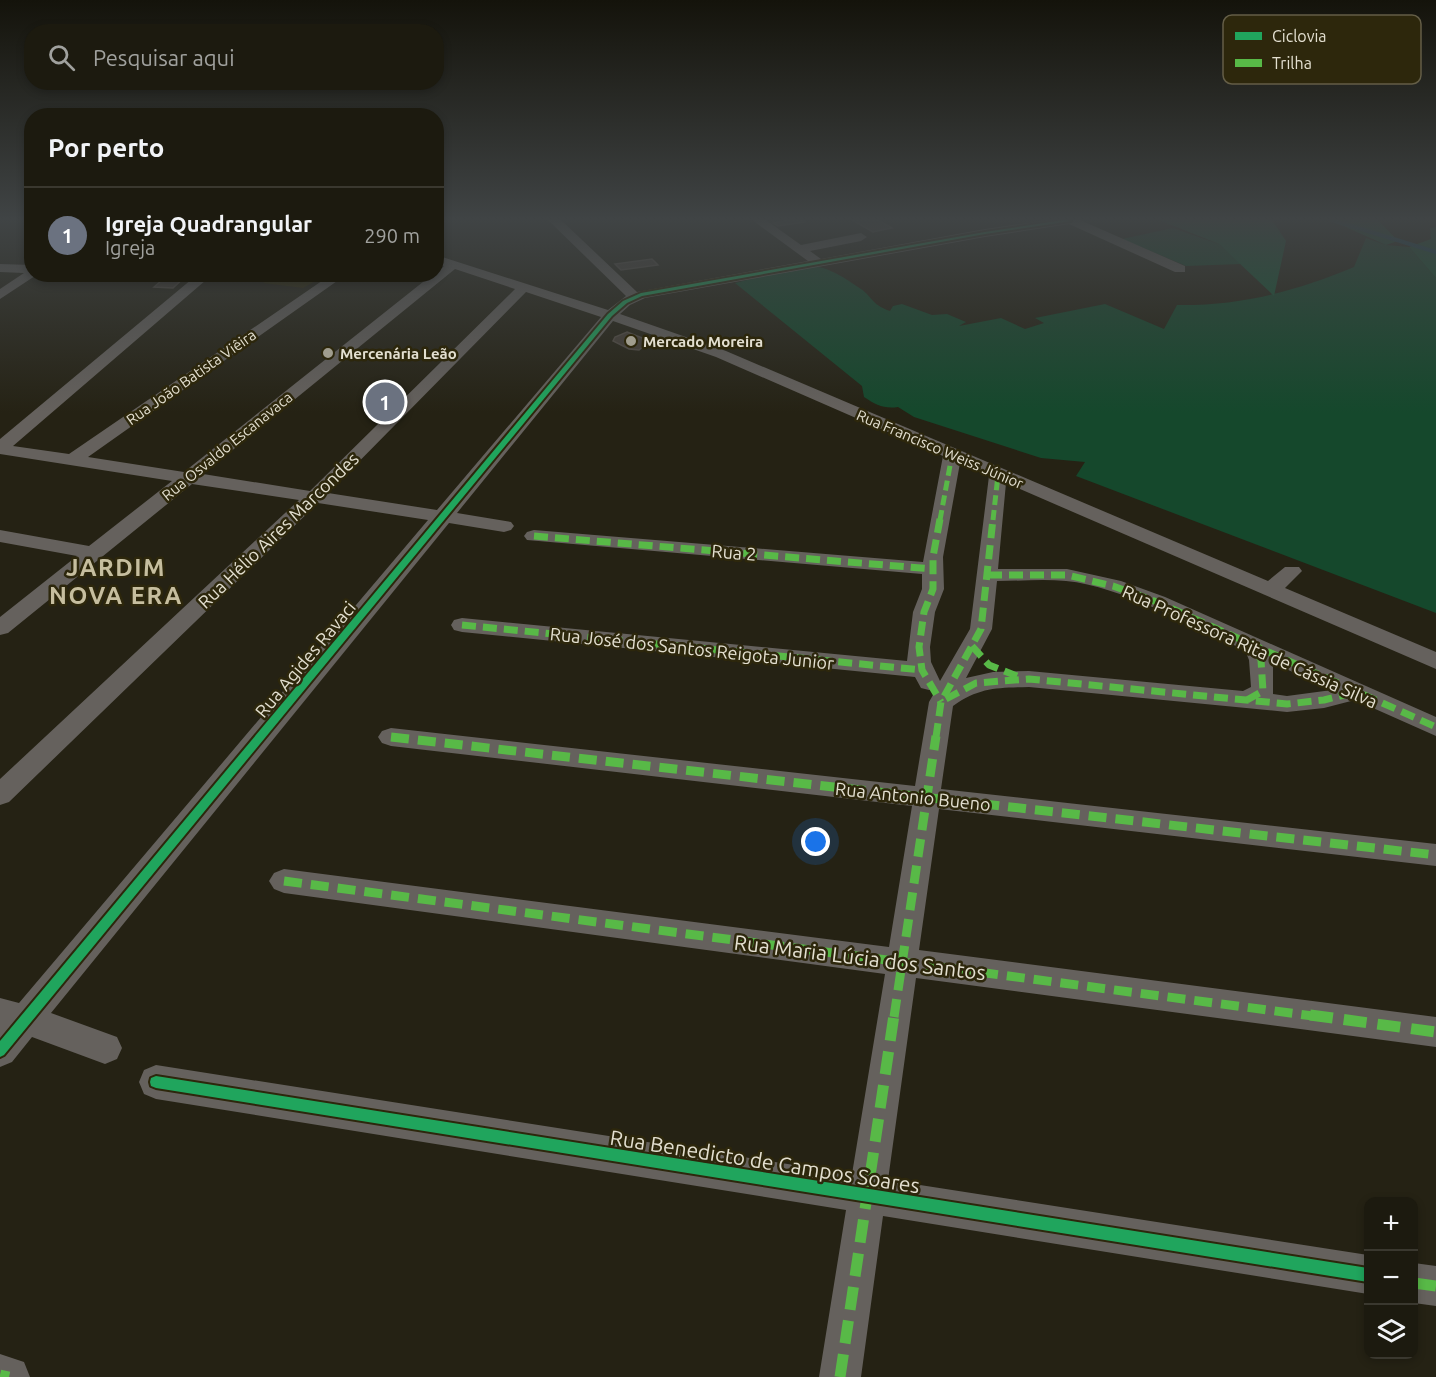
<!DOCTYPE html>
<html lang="pt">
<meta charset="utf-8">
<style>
:root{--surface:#1c1a0f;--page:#252318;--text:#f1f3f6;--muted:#a0a19e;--line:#3a382f;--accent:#7c3aed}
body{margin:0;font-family:Ubuntu,sans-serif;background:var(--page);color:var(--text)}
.controls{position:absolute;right:18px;bottom:18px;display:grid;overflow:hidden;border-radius:12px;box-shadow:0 3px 9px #0003}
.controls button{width:54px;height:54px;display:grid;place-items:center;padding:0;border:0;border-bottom:2px solid var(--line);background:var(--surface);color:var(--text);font:30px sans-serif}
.you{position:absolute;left:816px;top:842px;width:21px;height:21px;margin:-15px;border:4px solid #fff;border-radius:50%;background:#1a73e8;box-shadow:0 0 0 9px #1a73e833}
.badge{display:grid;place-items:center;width:39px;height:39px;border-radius:50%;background:var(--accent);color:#fff;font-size:20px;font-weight:700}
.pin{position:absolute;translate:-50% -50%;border:3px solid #fff;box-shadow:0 2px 6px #0006}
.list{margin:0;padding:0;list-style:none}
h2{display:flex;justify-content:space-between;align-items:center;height:78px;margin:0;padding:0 24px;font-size:26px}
h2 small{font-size:20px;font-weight:400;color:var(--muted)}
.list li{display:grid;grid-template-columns:39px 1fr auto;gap:18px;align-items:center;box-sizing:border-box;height:96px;padding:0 24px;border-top:2px solid var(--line)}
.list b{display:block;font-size:22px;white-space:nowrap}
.list p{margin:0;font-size:20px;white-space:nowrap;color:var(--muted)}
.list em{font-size:20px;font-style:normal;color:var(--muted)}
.icon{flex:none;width:33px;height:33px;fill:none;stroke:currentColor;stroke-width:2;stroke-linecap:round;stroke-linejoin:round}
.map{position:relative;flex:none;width:1436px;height:1377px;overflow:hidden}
.search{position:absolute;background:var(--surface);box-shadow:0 3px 9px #0003;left:24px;top:24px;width:420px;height:66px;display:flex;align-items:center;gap:15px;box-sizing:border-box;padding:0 21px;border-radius:24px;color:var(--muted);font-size:22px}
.panel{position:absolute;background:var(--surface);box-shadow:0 3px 9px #0003;left:24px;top:108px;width:420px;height:174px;border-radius:24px}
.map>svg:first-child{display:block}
</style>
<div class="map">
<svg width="1436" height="1377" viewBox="0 0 1436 1377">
<rect width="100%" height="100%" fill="#252214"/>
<path fill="#332c0a" d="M 276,275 L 276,274 L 326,275 L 303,288 L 263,283 Z"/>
<g fill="#15482c">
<path d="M 1173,228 L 1219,244 L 1241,264 L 1186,266 L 1122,239 Z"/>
<path d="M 1366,238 L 1386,245 L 1409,247 L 1436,278 L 1436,613 L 1076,476 L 1085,462 L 1041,458 L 914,417 L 898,407 C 884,409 876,405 864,397 L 862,386 L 735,283 C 756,278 797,265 817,267 C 830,268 848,280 858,287 C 873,296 870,304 890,311 L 893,306 L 902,304 L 932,315 L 947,314 L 966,322 L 959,326 L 1001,318 L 1025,329 L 1044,323 L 1035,318 L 1105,304 L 1164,329 L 1177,305 C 1240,306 1297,291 1354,267 Z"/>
</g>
<g fill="#135734">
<path d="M 1159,220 L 1272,220 L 1286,241 L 1274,296 L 1219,244 Z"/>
<path d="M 1330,220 L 1378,220 L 1398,241 L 1386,245 Z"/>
<path d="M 1436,227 L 1436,278 L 1409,247 L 1431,239 L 1430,228 Z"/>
</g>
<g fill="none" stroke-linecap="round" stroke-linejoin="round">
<path stroke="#10475d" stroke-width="4" d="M 1332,220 L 1436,252"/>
</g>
<g fill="#453e36" stroke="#544d45" stroke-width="1.5">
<path d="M 789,220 L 803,220 L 805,222 L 778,226 L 773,223 Z"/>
<path d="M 852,220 L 878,220 L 892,228 L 873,232 Z"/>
<path d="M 652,259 L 658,265 L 621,270 L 615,264 Z"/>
<path d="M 169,274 L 188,274 L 173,288 L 154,287 Z"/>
<path d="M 627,332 L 650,341 L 639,350 L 629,349 L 613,341 L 615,337 Z"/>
<path d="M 378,397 L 400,399 L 392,407 L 370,405 Z"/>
</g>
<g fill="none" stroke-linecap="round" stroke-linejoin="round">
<g fill="#65615d" fill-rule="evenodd">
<path d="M 548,220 L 561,220 L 637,292 L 808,261 L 752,220 L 766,220 L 801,245 L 861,233 L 867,237 L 861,241 L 810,251 L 821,259 L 985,229 L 1049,220 L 1080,220 L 1185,266 L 1185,272 L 1175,272 L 1069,224 L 985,237 L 645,298 L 630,305 L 620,314 L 726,351 L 1268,581 L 1285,567 L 1299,567 L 1302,571 L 1285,588 L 1436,652 L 1436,669 L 1006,483 L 998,569 L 1067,569 L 1121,581 L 1165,597 L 1436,717 L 1436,736 L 1355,700 L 1324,708 L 1287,712 L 1029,687 C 997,688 980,687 953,706 L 941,789 L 1436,844 L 1436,866 L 939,809 L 919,950 L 1436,1017 L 1436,1047 L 916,978 L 888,1180 L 1368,1255 L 1368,1294 L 883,1216 L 861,1377 L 819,1377 L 846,1210 L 156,1099 L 144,1094 L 139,1082 L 144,1070 L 156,1065 L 852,1174 L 885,974 L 284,893 L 274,889 L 269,881 L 274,873 L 284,869 L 889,947 L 912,806 L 391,746 L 382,743 L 378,737 L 382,731 L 391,728 L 915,786 L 929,702 L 937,688 L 929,690 L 921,688 L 915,677 L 462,632 L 454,630 L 451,625 L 454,620 L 462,618 L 907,661 L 913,612 L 922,589 L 922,574 L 527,540 L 524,536 L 527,532 L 534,530 L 923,562 L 943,456 L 716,357 L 613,321 L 457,513 L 511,522 L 514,526 L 511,530 L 504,532 L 449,523 L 51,1013 L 117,1037 L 122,1048 L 117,1059 L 105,1064 L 32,1037 L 12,1062 L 0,1067 L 0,998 L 19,1003 L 428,520 L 318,503 L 9,802 L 0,805 L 0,779 L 299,500 L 192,484 L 8,633 L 0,635 L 0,617 L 77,556 L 0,542 L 0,530 L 89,546 L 172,481 L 0,454 L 0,439 L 198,274 L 213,274 L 13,446 L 69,454 L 332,274 L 347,274 L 88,457 L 184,472 L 433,274 L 436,274 L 444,266 L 436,263 L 436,255 L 608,310 L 626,296 ZM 455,269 L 515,289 L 310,491 L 203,474 ZM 526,292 L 601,317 L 437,510 L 328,493 ZM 960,463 L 989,476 L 970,629 L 940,681 L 931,662 L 930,647 L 935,612 L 944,589 L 943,557 ZM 997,581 C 1020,581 1043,579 1066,581 C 1121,586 1193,627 1245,650 L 1249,660 L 1251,687 L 1243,691 L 1029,671 L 993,672 L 966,678 L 992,629 ZM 1273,663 L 1332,690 L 1287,696 L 1273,694 Z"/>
<path d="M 0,264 L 32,265 L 32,274 L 38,274 L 0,299 L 0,289 L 24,273 L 0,272 Z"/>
<path d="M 1414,1263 L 1436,1266 L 1436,1306 L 1414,1303 Z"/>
<path d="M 0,1354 L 24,1362 L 30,1377 L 0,1377 Z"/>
</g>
<g stroke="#58b947" stroke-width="5" stroke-dasharray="10 5" stroke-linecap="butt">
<path d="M 940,520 L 952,455"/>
<path d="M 993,520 L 998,475"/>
</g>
<g stroke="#58b947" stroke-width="7" stroke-dasharray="14 7" stroke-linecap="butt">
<path d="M 940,519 L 933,557 L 933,589 L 924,612 L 919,647 L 922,670 L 941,702"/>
<path d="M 534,536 L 933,569"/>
<path d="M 988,575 L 1067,575 L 1113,586 L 1157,602 L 1436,727"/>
<path d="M 462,625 L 922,670"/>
<path d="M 972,646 L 989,665 L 1017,676"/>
<path d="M 946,699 L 976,683 L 1029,679 L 1287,704 L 1324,700 L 1356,692"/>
<path d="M 1247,700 L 1263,691 L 1261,660 L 1254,646"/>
<path d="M 936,737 L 941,702 L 981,629 L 993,519"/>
</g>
<g stroke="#58b947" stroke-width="9" stroke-dasharray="18 9" stroke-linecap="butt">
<path d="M 391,737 L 1436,855"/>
<path d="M 284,881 L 1321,1017"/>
<path d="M 894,1017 L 936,736"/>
</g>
<g stroke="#58b947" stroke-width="11" stroke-dasharray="23 11" stroke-linecap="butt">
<path d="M 1310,1015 L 1436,1032"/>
<path d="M 1414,1283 L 1436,1286"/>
<path d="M 0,1375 L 9,1377"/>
<path d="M 840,1377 L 894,1015"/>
</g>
<defs>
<g id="cycleway">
<path d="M 1064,220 L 1071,221 L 985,234 L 642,296 L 627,303 L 612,316 L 4,1055 L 0,1057 L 0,1041 L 608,314 L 623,301 L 641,293 L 985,232 Z"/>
<path d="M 156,1076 L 1368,1268 L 1368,1282 L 156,1088 L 151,1086 L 150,1082 L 151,1078 Z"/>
</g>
</defs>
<use href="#cycleway" stroke="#2d270c" stroke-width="4"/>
<use href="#cycleway" fill="#20a55d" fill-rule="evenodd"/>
</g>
<linearGradient id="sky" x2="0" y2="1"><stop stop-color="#14130b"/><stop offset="0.53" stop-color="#404445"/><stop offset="1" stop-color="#404445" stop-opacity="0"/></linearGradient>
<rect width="1436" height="413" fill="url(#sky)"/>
<g fill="#a09d8e" stroke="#2d270c" stroke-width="2">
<circle cx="631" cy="341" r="6"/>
<circle cx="328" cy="353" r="6"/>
</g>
<g text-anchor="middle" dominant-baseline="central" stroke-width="5" stroke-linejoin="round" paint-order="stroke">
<g font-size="15" font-weight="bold" fill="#e3dfd0" stroke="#2d270c" text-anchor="start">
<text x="643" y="341">Mercado Moreira</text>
<text x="340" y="353">Mercenária Leão</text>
</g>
<g font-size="15" fill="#e3dfd0" stroke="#2d270c">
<text transform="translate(191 377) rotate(-35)">Rua João Batista Viêira</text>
<text transform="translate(227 446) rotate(-39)">Rua Osvaldo Escanavaca</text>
<text transform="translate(940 449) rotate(23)">Rua Francisco Weiss Júnior</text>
</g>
<g font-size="18" fill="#e3dfd0" stroke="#2d270c">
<text transform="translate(278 530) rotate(-44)">Rua Hélio Aires Marcondes</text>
<text transform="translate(734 552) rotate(5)">Rua 2</text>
<text transform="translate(1250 646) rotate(24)">Rua Professora Rita de Cássia Silva</text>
<text transform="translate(692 648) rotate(6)">Rua José dos Santos Reigota Junior</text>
<text transform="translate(305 659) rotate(-50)">Rua Agides Ravaci</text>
<text transform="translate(913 796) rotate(6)">Rua Antonio Bueno</text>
</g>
<g font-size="21" fill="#e3dfd0" stroke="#2d270c">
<text transform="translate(860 957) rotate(7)">Rua Maria Lúcia dos Santos</text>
<text transform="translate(765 1161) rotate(9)">Rua Benedicto de Campos Soares</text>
</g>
<g font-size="24" font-weight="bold" letter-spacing="1.5" fill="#c6be9f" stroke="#2d270c">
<text x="116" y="567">JARDIM<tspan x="116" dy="28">NOVA ERA</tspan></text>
</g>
</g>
<rect x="1223" y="15" width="198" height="69" rx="9" fill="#2d270c" stroke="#645e47" stroke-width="1.5"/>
<rect x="1235" y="32" width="27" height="8" fill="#20a55d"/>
<rect x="1235" y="59" width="27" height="8" fill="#58b947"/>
<g font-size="16" fill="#e3dfd0">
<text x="1272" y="42">Ciclovia</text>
<text x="1272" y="69">Trilha</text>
</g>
</svg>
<div class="controls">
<button>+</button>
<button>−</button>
<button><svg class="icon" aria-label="layers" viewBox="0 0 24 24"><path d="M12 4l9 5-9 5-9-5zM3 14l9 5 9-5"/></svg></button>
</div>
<div class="you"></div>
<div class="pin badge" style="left:385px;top:402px;background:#6b7280">1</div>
<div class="search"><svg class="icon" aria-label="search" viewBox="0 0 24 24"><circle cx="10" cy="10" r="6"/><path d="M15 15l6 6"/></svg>Pesquisar aqui</div>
<section class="panel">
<h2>Por perto<small></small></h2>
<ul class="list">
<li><span class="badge" style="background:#6b7280">1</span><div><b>Igreja Quadrangular</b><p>Igreja</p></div><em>290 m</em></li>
</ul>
</section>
</div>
